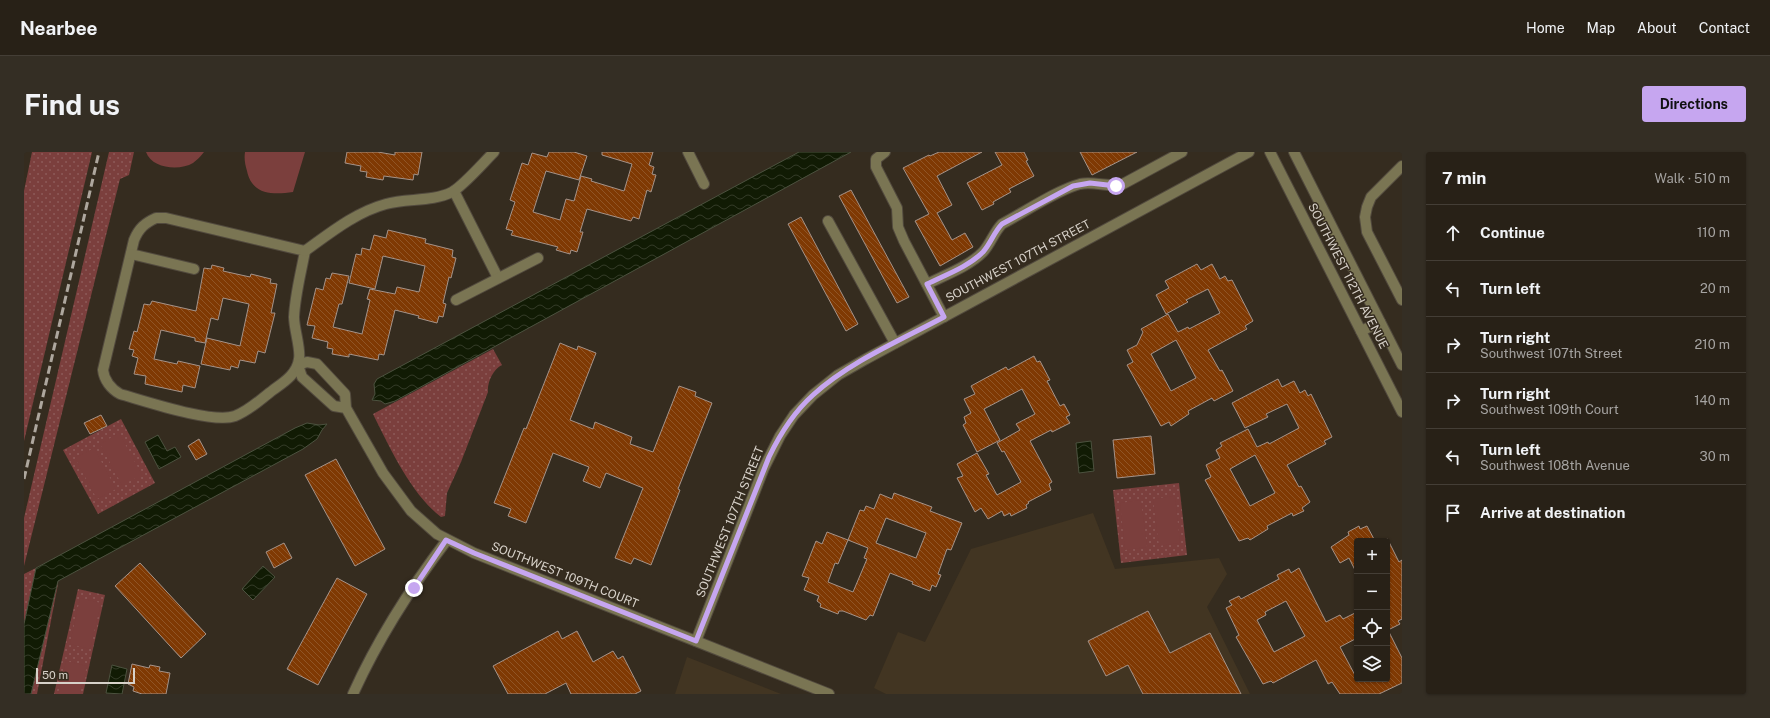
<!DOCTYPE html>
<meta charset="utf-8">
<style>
:root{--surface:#282117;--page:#342e24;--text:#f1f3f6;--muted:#a5a3a1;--line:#443e36;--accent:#c6a6f0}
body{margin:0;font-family:"Public Sans",sans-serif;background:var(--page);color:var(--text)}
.controls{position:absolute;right:12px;bottom:12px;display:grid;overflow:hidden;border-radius:4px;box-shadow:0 1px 3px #0004}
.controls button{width:36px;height:36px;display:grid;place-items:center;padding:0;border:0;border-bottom:1px solid var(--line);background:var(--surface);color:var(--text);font:20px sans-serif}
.scale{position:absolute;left:12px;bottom:10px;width:99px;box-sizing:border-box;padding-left:4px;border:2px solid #d7d1c9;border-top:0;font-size:11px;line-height:14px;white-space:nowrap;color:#d7d1c9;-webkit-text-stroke:3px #352c1f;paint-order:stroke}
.stop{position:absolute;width:12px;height:12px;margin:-9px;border:3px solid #c6a6f0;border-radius:50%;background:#fff}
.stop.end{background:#c6a6f0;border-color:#fff;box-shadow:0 1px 4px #0008}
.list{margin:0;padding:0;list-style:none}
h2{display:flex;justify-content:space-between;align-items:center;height:52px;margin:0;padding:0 16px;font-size:17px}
h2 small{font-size:13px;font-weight:400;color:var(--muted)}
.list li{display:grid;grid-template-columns:26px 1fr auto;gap:12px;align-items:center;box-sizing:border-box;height:56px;padding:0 16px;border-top:1px solid var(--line)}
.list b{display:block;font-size:15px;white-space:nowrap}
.list p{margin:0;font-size:13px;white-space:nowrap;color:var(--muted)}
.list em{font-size:13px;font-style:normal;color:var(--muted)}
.icon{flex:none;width:22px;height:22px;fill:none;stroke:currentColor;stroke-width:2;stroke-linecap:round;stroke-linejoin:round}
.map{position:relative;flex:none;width:1378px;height:542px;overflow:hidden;border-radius:4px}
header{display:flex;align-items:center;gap:24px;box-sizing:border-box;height:56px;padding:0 20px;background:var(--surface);border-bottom:1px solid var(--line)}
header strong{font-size:19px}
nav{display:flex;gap:22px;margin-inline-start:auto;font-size:14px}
.intro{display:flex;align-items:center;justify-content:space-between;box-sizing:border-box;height:96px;padding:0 24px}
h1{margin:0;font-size:28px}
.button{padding:10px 18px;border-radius:4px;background:var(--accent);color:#111;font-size:14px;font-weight:700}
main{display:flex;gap:24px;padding:0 24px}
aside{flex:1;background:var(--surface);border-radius:4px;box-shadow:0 1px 3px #0004}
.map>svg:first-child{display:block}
</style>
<header>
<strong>Nearbee</strong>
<nav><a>Home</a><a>Map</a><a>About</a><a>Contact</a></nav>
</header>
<div class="intro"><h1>Find us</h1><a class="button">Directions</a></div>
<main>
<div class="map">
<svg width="1378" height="542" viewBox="0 0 1378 542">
<defs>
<pattern id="grass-dots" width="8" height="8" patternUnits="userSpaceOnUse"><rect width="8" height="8" fill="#7b3f3d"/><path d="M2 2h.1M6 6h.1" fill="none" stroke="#8d5a58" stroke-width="1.8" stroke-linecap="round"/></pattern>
<pattern id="water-waves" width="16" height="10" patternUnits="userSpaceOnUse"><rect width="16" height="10" fill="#111b04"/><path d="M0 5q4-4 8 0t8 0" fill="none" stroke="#333b27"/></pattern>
<pattern id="building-back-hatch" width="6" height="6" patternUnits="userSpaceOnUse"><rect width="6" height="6" fill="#7f3903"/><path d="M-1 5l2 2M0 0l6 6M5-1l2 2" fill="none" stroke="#905526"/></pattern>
</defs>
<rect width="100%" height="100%" fill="#352c1f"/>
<g fill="#423522">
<path d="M 1069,361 L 1091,417 L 1195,406 L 1203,422 L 1183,455 L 1226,542 L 862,542 L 850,536 L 874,480 L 901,490 L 947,397 Z"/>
<path d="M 663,505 L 757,542 L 651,542 Z"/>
</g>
<g fill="url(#grass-dots)">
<path d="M 8,0 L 68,0 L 0,289 L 0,39 Z"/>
<path d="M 85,0 L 110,0 L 105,23 L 96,27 L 0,414 L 0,366 Z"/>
<path d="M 469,197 L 478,213 C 469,217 463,231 464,240 L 437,310 L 423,341 L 421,364 L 417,365 C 387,342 366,296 349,262 Z"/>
<path d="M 97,267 L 131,331 L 74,362 L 39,298 Z"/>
<path d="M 1155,331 L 1163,403 L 1097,411 L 1089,338 Z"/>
<path d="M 12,416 L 0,472 L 0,422 Z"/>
<path d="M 34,429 L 34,432 L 13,542 L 7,542 Z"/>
<path d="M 54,437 L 81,443 L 59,542 L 30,542 Z"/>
</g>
<g fill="#7b3f3d">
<path d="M 122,0 L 180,0 C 177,4 173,8 169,11 C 156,19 128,17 122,0 Z"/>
<path d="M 221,0 L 281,0 L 269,40 C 249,43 228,43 223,19 C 221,12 220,7 221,0 Z"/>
<path d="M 95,281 L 118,323 L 98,333 L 76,292 Z"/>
<path d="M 70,296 L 92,337 L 73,347 L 51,306 Z"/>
<path d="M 1151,344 L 1156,391 L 1135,394 L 1129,347 Z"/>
<path d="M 1117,348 L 1123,395 L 1101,398 L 1096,351 Z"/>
<path d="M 56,446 L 77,451 L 66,497 L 46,492 Z"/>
<path d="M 42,509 L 63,514 L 56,542 L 34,542 Z"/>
</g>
<g fill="url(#water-waves)" stroke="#4c523f">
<path d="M 775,0 L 827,0 L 371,249 L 361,252 L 357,249 L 348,248 L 351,242 L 350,232 L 353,227 Z"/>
<path d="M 283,271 L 295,273 L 303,272 L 298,278 L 293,287 L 279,297 L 34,429 L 7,542 L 0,542 L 0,472 L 12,416 L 271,276 Z"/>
<path d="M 134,283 L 143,299 L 151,295 L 157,305 L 135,317 L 121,290 Z"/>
<path d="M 1067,289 L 1070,319 L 1055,321 L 1052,291 Z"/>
<path d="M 239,414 L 251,425 L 229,448 L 218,437 Z"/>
<path d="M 88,513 L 103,517 L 98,542 L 82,541 Z"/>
</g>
<g fill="url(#building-back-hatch)" stroke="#a59389" fill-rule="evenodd">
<path d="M 323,0 L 354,0 L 371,3 L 371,0 L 398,0 L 394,23 L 390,22 L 389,28 L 360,24 L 359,28 L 342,25 L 343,20 L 336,19 L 337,14 L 321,11 Z"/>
<path d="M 525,0 L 550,0 L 563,4 L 555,28 L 522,19 L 509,60 L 536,68 L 542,47 L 550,49 L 557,24 L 568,27 L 567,29 L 600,39 L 608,12 L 578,3 L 578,0 L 629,0 L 625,13 L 630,15 L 628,22 L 632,23 L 627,40 L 623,38 L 615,67 L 609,65 L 607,69 L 563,57 L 556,80 L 559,80 L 553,100 L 547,98 L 546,102 L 532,98 L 534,95 L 487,83 L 489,79 L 482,77 L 491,50 L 486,48 L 498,11 L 504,13 L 508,1 L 523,5 Z"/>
<path d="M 915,0 L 958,0 L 913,24 L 928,53 L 913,61 L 928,88 L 941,81 L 949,95 L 916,114 L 891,69 L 905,62 L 879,16 L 905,3 L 906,4 Z"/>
<path d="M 971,0 L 1000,0 L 1004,8 L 1002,9 L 1010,24 L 985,37 L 987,40 L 969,50 L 970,52 L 958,58 L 943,31 L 978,13 Z"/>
<path d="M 1056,0 L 1113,0 L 1068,23 Z"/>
<path d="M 827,38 L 885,145 L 873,151 L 815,44 Z"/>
<path d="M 777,65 L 834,172 L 822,179 L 764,72 Z"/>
<path d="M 364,78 L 402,87 L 401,91 L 429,98 L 428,105 L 432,106 L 427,126 L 425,125 L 419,151 L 422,152 L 419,165 L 415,164 L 413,171 L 394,166 L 395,164 L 371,158 L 360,203 L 355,202 L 354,208 L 325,202 L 325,205 L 308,202 L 309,197 L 303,196 L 304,190 L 288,186 L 291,174 L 283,173 L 292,136 L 299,138 L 302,126 L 306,127 L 308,121 L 325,124 L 318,152 L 315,152 L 309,175 L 338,182 L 346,148 L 343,147 L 346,137 L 371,142 L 373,135 L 395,140 L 401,114 L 359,104 L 351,137 L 325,131 L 332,102 L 337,103 L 338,96 L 346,98 L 350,83 L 362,86 Z"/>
<path d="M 1173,112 L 1177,118 L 1188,112 L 1196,127 L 1201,124 L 1204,129 L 1208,128 L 1229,169 L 1221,174 L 1223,177 L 1184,198 L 1196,219 L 1198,218 L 1209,239 L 1190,249 L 1188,246 L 1164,259 L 1165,262 L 1147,274 L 1145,270 L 1137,274 L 1103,213 L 1109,210 L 1103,198 L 1113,193 L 1119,180 L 1117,177 L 1144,162 L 1154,180 L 1164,175 L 1165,177 L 1196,161 L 1184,137 L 1162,148 L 1164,150 L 1142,162 L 1132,143 L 1145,136 L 1141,129 ZM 1152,188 L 1172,226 L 1147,239 L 1127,202 Z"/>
<path d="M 188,113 L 200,116 L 199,119 L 226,125 L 227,122 L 247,127 L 246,131 L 253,132 L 247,161 L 251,161 L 241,201 L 234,199 L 231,211 L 216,208 L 214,216 L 207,214 L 206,218 L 177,212 L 183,186 L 216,194 L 225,152 L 199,146 L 194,168 L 187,166 L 181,191 L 171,189 L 171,186 L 137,178 L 130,207 L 153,212 L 154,209 L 176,214 L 171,236 L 159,233 L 158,240 L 121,232 L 122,224 L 110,222 L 114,206 L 108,204 L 110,198 L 105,197 L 110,179 L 113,180 L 120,152 L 126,153 L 128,149 L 172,159 L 180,116 L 187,117 Z"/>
<path d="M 536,191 L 553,198 L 554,194 L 572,201 L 546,268 L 569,277 L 571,270 L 608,285 L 606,292 L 629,300 L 655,234 L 672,240 L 671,244 L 688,251 L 654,337 L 656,338 L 627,413 L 610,406 L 607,412 L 591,406 L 619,336 L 582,321 L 576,336 L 559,329 L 565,315 L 529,301 L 502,371 L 484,364 L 487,357 L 470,351 L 500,276 L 502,277 Z"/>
<path d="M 1010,204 L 1013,210 L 1016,209 L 1026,228 L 1023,229 L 1036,254 L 1040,252 L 1046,263 L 1042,265 L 1046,271 L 1028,280 L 1027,278 L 1006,289 L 1028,330 L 1025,332 L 1027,338 L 1004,350 L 1005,351 L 1002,353 L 1003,356 L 987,364 L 986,361 L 980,364 L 978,359 L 964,367 L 957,356 L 951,360 L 933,326 L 939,324 L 933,312 L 953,301 L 965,322 L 962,323 L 973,343 L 997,330 L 980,299 L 978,300 L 973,291 L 996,278 L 992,272 L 1011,262 L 998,237 L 960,257 L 976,288 L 953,300 L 939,273 L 942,271 L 940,265 L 947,261 L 940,247 L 951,242 L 947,234 L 982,215 L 984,218 Z"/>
<path d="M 1254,227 L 1258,235 L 1270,229 L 1276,241 L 1281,238 L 1284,244 L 1287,242 L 1308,285 L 1300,289 L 1302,292 L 1263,313 L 1275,335 L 1277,334 L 1286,350 L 1278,356 L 1280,359 L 1269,364 L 1268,361 L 1243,374 L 1244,377 L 1226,388 L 1224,386 L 1215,389 L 1181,328 L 1187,325 L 1182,313 L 1196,306 L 1192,298 L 1198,294 L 1196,291 L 1224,277 L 1233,295 L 1244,290 L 1245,292 L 1275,276 L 1263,252 L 1242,262 L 1244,265 L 1221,276 L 1208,251 ZM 1231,303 L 1251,341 L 1226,354 L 1206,317 Z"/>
<path d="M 77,263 L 83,274 L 66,282 L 60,271 Z"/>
<path d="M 1127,284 L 1131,322 L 1093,326 L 1089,288 Z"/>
<path d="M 175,287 L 183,302 L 172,308 L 164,294 Z"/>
<path d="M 312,307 L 361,397 L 331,414 L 281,323 Z"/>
<path d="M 870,341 L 908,355 L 906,359 L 938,371 L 927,398 L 923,397 L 914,422 L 917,423 L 912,435 L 908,433 L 906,439 L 888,432 L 889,430 L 866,421 L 849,464 L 846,463 L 842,468 L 819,459 L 815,459 L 814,462 L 796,455 L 797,452 L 793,449 L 795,444 L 780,438 L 785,426 L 778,424 L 792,389 L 798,392 L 803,380 L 824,388 L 814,412 L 811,411 L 804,430 L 829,440 L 843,407 L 840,406 L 844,396 L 824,388 L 836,358 L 840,359 L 842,354 L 850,357 L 856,342 L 868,347 ZM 862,366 L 902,381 L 892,406 L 852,391 Z"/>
<path d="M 1335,374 L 1336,377 L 1343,374 L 1351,389 L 1333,389 L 1333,422 L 1325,406 L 1316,411 L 1307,395 L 1325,383 L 1324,380 Z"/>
<path d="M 1363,386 L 1375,410 L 1378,408 L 1378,467 L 1374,469 L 1376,472 L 1364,478 L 1378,506 L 1378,531 L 1355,542 L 1316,542 L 1308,530 L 1304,532 L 1292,508 L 1249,531 L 1247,529 L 1239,532 L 1212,485 L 1215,483 L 1202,456 L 1208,453 L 1205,449 L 1215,444 L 1217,447 L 1255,427 L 1253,423 L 1265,417 L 1267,421 L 1275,416 L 1302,470 L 1316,463 L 1319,467 L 1333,460 L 1333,486 L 1316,495 L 1333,527 L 1363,527 ZM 1262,449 L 1281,484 L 1250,500 L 1233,468 L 1242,463 L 1241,460 Z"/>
<path d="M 260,391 L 268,406 L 250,416 L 242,400 Z"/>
<path d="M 116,411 L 182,482 L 157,506 L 91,434 Z"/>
<path d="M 313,426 L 343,442 L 294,533 L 263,517 Z"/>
<path d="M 1124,459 L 1146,501 L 1186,481 L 1217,542 L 1119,542 L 1104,513 L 1082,524 L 1064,489 Z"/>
<path d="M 534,479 L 538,487 L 553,479 L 569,510 L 589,499 L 594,507 L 599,504 L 617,539 L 611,542 L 547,542 L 542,531 L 521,542 L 484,542 L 469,514 Z"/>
<path d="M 108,512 L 125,516 L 126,513 L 136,515 L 135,519 L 146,521 L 142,542 L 118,542 L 109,539 L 110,535 L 104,532 Z"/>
</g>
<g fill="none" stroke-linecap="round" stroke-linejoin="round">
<defs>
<g id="minor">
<path d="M 664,0 L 680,32"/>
<path d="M 861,0 L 852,7 L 852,15 L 873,56 L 874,75 L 880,89 L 920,165"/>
<path d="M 1246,0 L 1378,260"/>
<path d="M 1270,0 L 1378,213"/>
<path d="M 1378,14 L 1347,45 L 1343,55 L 1341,65 L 1343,80 L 1378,148"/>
<path d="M 430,39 L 474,126"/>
<path d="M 132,66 L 142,66 L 281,99 C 277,121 271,143 270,165 C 270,177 277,197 275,207 C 273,222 260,230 249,238 C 237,247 225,259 211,264 C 189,272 121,249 96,242 C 87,237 80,228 79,218 L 110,88 C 115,76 121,71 132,66 Z"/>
<path d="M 804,69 L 871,191"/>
<path d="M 281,99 C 306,81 332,60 362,52 C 383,46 408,50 428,40 C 439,34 460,10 470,0"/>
<path d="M 107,102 L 170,117"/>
<path d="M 903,132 C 921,123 944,115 959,100 C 967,91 970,80 978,72 C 999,61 1035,37 1056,32 C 1071,29 1085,36 1099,32 L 1158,0"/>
<path d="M 432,148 L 514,106"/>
<path d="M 1337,179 L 1356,170"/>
<path d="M 322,256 L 310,254 L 278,225 L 274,213 L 283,210 L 293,212 L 321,242 L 322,256 L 359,321 L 387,359 L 413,382 L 450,401 L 805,542"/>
<path d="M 672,489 L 740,316 L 756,284 L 770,263 L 789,243 L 814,223 L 842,207 L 1225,0"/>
<path d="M 329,542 C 353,489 388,434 423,388"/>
</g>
</defs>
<use href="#minor" stroke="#524a3e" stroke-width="12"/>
<use href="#minor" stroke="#7a7553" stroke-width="10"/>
<path stroke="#aea79e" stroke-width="3" stroke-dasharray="8 4" stroke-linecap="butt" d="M 0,327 L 75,0"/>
</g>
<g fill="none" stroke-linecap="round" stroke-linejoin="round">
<path stroke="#c6a6f0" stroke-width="5" d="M 390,436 L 422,388 L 450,401 L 672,489 L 745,305 C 756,282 770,260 789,243 C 825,210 877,188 920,165 L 903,132 C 921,123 944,115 959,100 C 967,91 970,80 978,72 L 1049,34 L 1066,31 L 1092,34"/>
</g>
<g text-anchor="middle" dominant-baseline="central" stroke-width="3" stroke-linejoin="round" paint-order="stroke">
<g font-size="12" fill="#d7d1c9" stroke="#352c1f">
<text transform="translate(994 109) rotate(-28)">SOUTHWEST 107TH STREET</text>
<text transform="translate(1324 124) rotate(63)">SOUTHWEST 112TH AVENUE</text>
<text transform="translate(706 370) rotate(-68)">SOUTHWEST 107TH STREET</text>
<text transform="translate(541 423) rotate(22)">SOUTHWEST 109TH COURT</text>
</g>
</g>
</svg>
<div class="controls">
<button>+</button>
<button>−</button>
<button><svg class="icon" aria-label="locate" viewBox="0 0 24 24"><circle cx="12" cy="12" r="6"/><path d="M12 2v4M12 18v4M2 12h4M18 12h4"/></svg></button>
<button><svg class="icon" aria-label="layers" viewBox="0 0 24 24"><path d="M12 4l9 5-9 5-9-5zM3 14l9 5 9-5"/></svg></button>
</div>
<div class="scale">50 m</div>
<div class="stop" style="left:1092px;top:34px"></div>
<div class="stop end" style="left:390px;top:436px"></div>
</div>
<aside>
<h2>7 min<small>Walk · 510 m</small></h2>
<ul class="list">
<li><svg class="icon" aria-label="ahead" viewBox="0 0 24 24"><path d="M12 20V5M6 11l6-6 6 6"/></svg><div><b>Continue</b></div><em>110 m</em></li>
<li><svg class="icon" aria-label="left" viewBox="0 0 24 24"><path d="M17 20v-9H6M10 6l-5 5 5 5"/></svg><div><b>Turn left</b></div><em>20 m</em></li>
<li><svg class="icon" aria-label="right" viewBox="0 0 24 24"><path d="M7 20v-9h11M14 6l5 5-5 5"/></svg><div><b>Turn right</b><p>Southwest 107th Street</p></div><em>210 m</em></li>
<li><svg class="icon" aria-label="right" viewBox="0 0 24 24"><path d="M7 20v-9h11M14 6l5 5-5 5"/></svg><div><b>Turn right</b><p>Southwest 109th Court</p></div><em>140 m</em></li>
<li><svg class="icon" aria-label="left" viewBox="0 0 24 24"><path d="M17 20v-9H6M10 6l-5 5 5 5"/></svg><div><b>Turn left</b><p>Southwest 108th Avenue</p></div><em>30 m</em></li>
<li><svg class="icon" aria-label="arrive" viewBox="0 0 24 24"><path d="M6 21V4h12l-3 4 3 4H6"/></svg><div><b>Arrive at destination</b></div></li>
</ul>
</aside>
</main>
